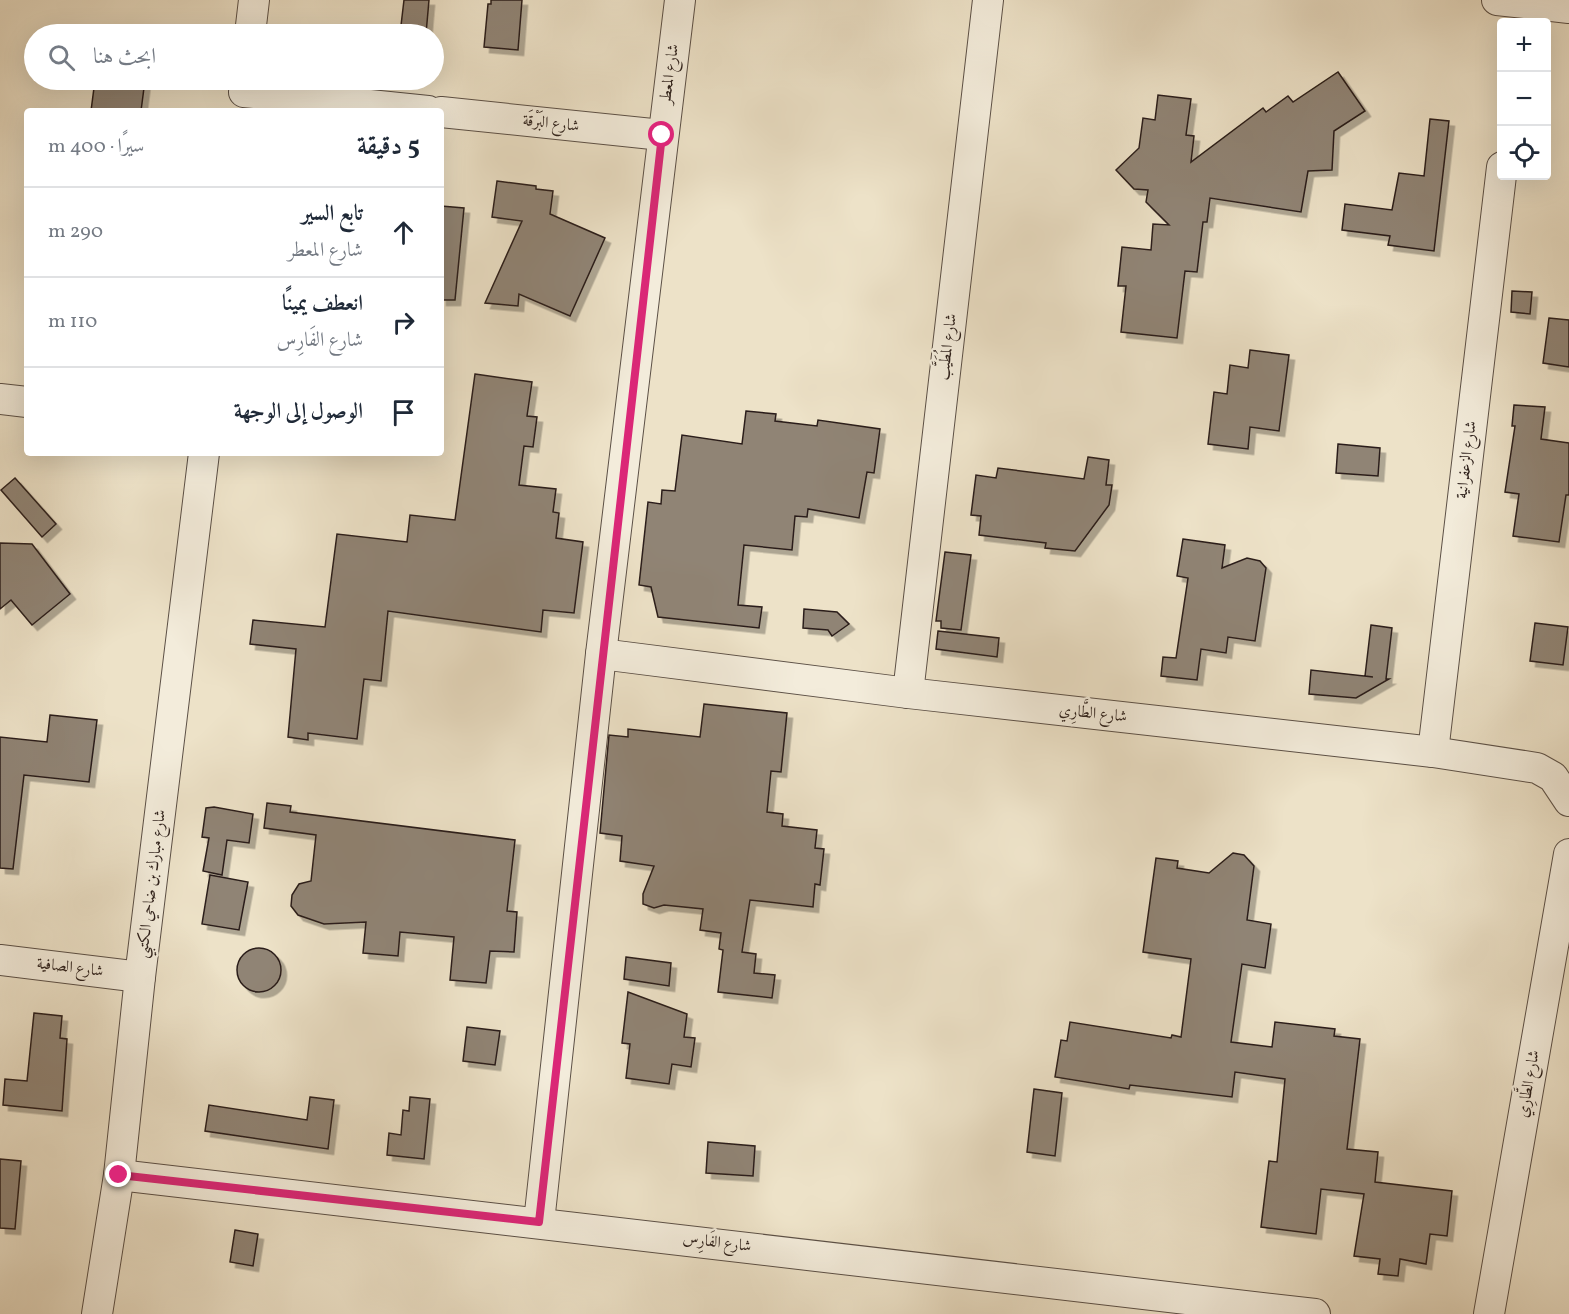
<!DOCTYPE html>
<html lang="ar">
<meta charset="utf-8">
<style>
:root{--surface:#fff;--page:#f2f2f3;--text:#1f2937;--muted:#747a83;--line:#e0e1e3}
body{margin:0;font-family:Vollkorn,Amiri,serif;background:var(--page);color:var(--text);direction:rtl}
.controls{position:absolute;right:18px;top:18px;display:grid;overflow:hidden;border-radius:6px;box-shadow:0 6px 24px #0002}
.controls button{width:54px;height:54px;display:grid;place-items:center;padding:0;border:0;border-bottom:2px solid var(--line);background:var(--surface);color:var(--text);font:30px sans-serif}
.stop{position:absolute;width:18px;height:18px;margin:-14px;border:4px solid #db2777;border-radius:50%;background:#fff}
.stop.end{background:#db2777;border-color:#fff;box-shadow:0 2px 6px #0008}
.list{margin:0;padding:0;list-style:none}
h2{display:flex;justify-content:space-between;align-items:center;height:78px;margin:0;padding:0 24px;font-size:26px}
h2 small{font-size:20px;font-weight:400;color:var(--muted)}
.list li{display:grid;grid-template-columns:39px 1fr auto;gap:18px;align-items:center;box-sizing:border-box;height:90px;padding:0 24px;border-top:2px solid var(--line)}
.list b{display:block;font-size:22px;white-space:nowrap}
.list p{margin:0;font-size:20px;white-space:nowrap;color:var(--muted)}
.list em{font-size:20px;font-style:normal;color:var(--muted)}
.icon{flex:none;width:33px;height:33px;fill:none;stroke:currentColor;stroke-width:2;stroke-linecap:round;stroke-linejoin:round}
.map{position:relative;flex:none;width:1569px;height:1314px;overflow:hidden;direction:ltr}
.search{position:absolute;background:var(--surface);box-shadow:0 6px 24px #0002;left:24px;top:24px;width:420px;height:66px;display:flex;align-items:center;gap:15px;box-sizing:border-box;padding:0 21px;border-radius:33px;color:var(--muted);font-size:22px}
.panel{position:absolute;background:var(--surface);box-shadow:0 6px 24px #0002;left:24px;top:108px;width:420px;height:348px;border-radius:6px;direction:rtl}
.map>svg:first-child{display:block}
</style>
<div class="map">
<svg width="1569" height="1314" viewBox="0 0 1569 1314">
<defs>
<filter id="shadow"><feDropShadow dx="5.5" dy="5.5" stdDeviation="0" flood-color="#0004"/></filter>
</defs>
<rect width="100%" height="100%" fill="#ede2c8"/>
<filter id="stains"><feTurbulence type="fractalNoise" baseFrequency=".00333" numOctaves="4"/><feColorMatrix values="0 0 0 0 .2 0 0 0 0 .09 0 0 0 0 .02 0 0 0 .5 -.17"/></filter>
<radialGradient id="worn" r=".72"><stop offset=".6" stop-color="#630" stop-opacity="0"/><stop offset="1" stop-color="#630" stop-opacity=".3"/></radialGradient>
<g fill="#908474" stroke="#2c1f1a" stroke-width="1.5" filter="url(#shadow)">
<path d="M 404,0 L 429,0 L 426,34 L 400,34 Z"/>
<path d="M 491,0 L 522,0 L 518,50 L 484,47 L 488,4 L 491,4 Z"/>
<path d="M 1338,72 L 1365,111 L 1334,131 L 1332,170 L 1308,171 L 1301,212 L 1210,198 L 1207,222 L 1203,222 L 1197,272 L 1185,271 L 1177,338 L 1121,332 L 1126,286 L 1118,286 L 1122,247 L 1151,250 L 1153,224 L 1169,225 L 1146,202 L 1148,190 L 1134,189 L 1116,170 L 1139,148 L 1143,118 L 1155,120 L 1158,95 L 1191,99 L 1186,135 L 1194,136 L 1191,162 L 1263,108 L 1266,112 L 1288,96 L 1293,102 Z"/>
<path d="M 95,80 L 145,80 L 141,111 L 91,111 Z"/>
<path d="M 1430,119 L 1449,121 L 1434,251 L 1388,245 L 1390,236 L 1342,230 L 1345,204 L 1392,210 L 1399,173 L 1424,176 Z"/>
<path d="M 497,181 L 536,186 L 536,189 L 553,191 L 550,214 L 605,238 L 570,316 L 519,294 L 518,306 L 485,303 L 522,221 L 492,217 Z"/>
<path d="M 441,206 L 464,208 L 455,300 L 441,300 Z"/>
<path d="M 1512,291 L 1532,292 L 1530,314 L 1511,312 Z"/>
<path d="M 1549,318 L 1569,320 L 1569,367 L 1543,363 Z"/>
<path d="M 1250,350 L 1289,355 L 1279,431 L 1250,427 L 1248,449 L 1208,444 L 1214,392 L 1227,394 L 1230,365 L 1248,368 Z"/>
<path d="M 475,374 L 532,382 L 527,416 L 537,417 L 533,447 L 524,446 L 519,485 L 556,489 L 553,512 L 559,513 L 556,538 L 583,542 L 574,613 L 543,610 L 541,632 L 388,611 L 381,681 L 364,679 L 357,739 L 308,733 L 308,740 L 288,737 L 296,649 L 250,644 L 253,620 L 325,627 L 337,534 L 407,542 L 410,515 L 455,520 Z"/>
<path d="M 1514,405 L 1545,407 L 1541,439 L 1569,443 L 1569,495 L 1566,495 L 1559,542 L 1513,536 L 1519,494 L 1505,492 L 1515,426 L 1512,426 Z"/>
<path d="M 746,411 L 776,414 L 775,421 L 817,426 L 818,420 L 880,429 L 874,473 L 867,472 L 859,518 L 808,509 L 807,517 L 795,516 L 792,550 L 744,545 L 738,605 L 762,607 L 759,628 L 658,617 L 651,587 L 639,585 L 648,502 L 661,504 L 662,490 L 675,491 L 682,435 L 742,444 Z"/>
<path d="M 1338,444 L 1380,448 L 1378,476 L 1336,473 Z"/>
<path d="M 1088,457 L 1109,460 L 1106,485 L 1112,485 L 1109,505 L 1075,551 L 1045,548 L 1046,543 L 979,535 L 981,516 L 971,515 L 976,475 L 996,478 L 998,468 L 1084,479 Z"/>
<path d="M 15,478 L 56,524 L 42,537 L 1,490 Z"/>
<path d="M 1183,539 L 1225,545 L 1222,568 L 1247,558 L 1260,561 L 1266,568 L 1255,641 L 1228,637 L 1226,653 L 1201,649 L 1197,680 L 1161,676 L 1163,657 L 1176,658 L 1188,578 L 1177,576 Z"/>
<path d="M 0,543 L 32,544 L 70,594 L 32,625 L 11,600 L 0,609 Z"/>
<path d="M 945,552 L 971,555 L 961,630 L 941,628 L 941,621 L 936,621 Z"/>
<path d="M 804,609 L 837,612 L 849,624 L 832,636 L 828,630 L 803,628 Z"/>
<path d="M 1535,623 L 1568,627 L 1563,665 L 1530,661 Z"/>
<path d="M 1371,625 L 1392,628 L 1386,679 L 1389,679 L 1356,698 L 1309,694 L 1311,670 L 1373,677 L 1365,676 Z"/>
<path d="M 938,631 L 999,638 L 997,657 L 936,649 Z"/>
<path d="M 704,704 L 787,713 L 781,772 L 771,771 L 767,812 L 783,814 L 782,826 L 817,830 L 815,848 L 824,849 L 820,885 L 815,884 L 813,907 L 750,900 L 742,952 L 756,954 L 754,973 L 775,975 L 772,998 L 718,992 L 723,950 L 719,949 L 721,933 L 700,930 L 703,909 L 664,905 L 654,908 L 643,904 L 643,894 L 654,866 L 620,861 L 622,836 L 600,833 L 609,735 L 628,737 L 628,729 L 700,737 Z"/>
<path d="M 50,715 L 97,720 L 89,782 L 24,775 L 13,869 L 0,868 L 0,737 L 47,742 Z"/>
<path d="M 267,803 L 291,806 L 290,812 L 515,840 L 507,911 L 517,912 L 514,952 L 490,951 L 486,983 L 450,980 L 454,937 L 400,932 L 398,956 L 363,953 L 366,922 L 324,924 L 298,915 L 291,906 L 292,895 L 299,884 L 311,881 L 316,835 L 264,828 Z"/>
<path d="M 214,807 L 253,814 L 249,843 L 227,840 L 222,875 L 203,871 L 209,838 L 202,837 L 206,808 Z"/>
<path d="M 1233,853 L 1244,855 L 1254,866 L 1247,920 L 1271,924 L 1265,968 L 1242,964 L 1231,1042 L 1272,1047 L 1275,1022 L 1335,1029 L 1334,1036 L 1360,1039 L 1347,1149 L 1378,1152 L 1375,1182 L 1452,1191 L 1447,1236 L 1430,1234 L 1426,1264 L 1400,1259 L 1398,1276 L 1378,1274 L 1380,1259 L 1354,1256 L 1364,1194 L 1321,1189 L 1316,1234 L 1261,1227 L 1269,1161 L 1277,1162 L 1285,1079 L 1235,1072 L 1232,1097 L 1130,1085 L 1129,1089 L 1055,1077 L 1061,1040 L 1067,1041 L 1070,1022 L 1171,1038 L 1172,1035 L 1181,1037 L 1191,959 L 1143,952 L 1156,858 L 1178,861 L 1177,868 L 1209,873 Z"/>
<path d="M 210,875 L 248,882 L 239,930 L 202,924 Z"/>
<circle cx="259" cy="970" r="22"/>
<path d="M 626,957 L 671,963 L 669,986 L 624,979 Z"/>
<path d="M 628,992 L 687,1014 L 684,1037 L 695,1038 L 691,1067 L 672,1064 L 669,1084 L 626,1078 L 630,1044 L 622,1043 Z"/>
<path d="M 34,1013 L 62,1016 L 60,1038 L 67,1039 L 62,1111 L 3,1105 L 5,1079 L 27,1081 Z"/>
<path d="M 467,1027 L 500,1031 L 495,1065 L 463,1061 Z"/>
<path d="M 1034,1089 L 1062,1093 L 1055,1156 L 1027,1152 Z"/>
<path d="M 310,1097 L 334,1100 L 328,1149 L 205,1131 L 209,1105 L 307,1120 Z"/>
<path d="M 410,1097 L 430,1099 L 424,1159 L 387,1155 L 389,1133 L 401,1135 L 403,1110 L 409,1111 Z"/>
<path d="M 708,1142 L 755,1146 L 753,1176 L 706,1173 Z"/>
<path d="M 0,1159 L 21,1161 L 15,1229 L 0,1228 Z"/>
<path d="M 235,1230 L 258,1234 L 253,1266 L 230,1262 Z"/>
</g>
<g fill="none" stroke-linecap="round" stroke-linejoin="round">
<defs>
<g id="street">
<path d="M 1497,0 L 1569,8"/>
<path d="M 250,34 L 254,0"/>
<path d="M 244,92 L 428,111"/>
<path d="M 441,112 L 662,135"/>
<path d="M 0,399 L 27,402"/>
<path d="M 601,654 L 908,693 L 1433,752 L 1537,768 L 1553,777 L 1569,801"/>
<path d="M 908,693 L 988,0"/>
<path d="M 1433,752 L 1502,167"/>
<path d="M 0,960 L 140,977"/>
<path d="M 119,1175 L 1315,1314"/>
<path d="M 539,1222 L 601,654 L 680,0"/>
<path d="M 97,1314 L 119,1175 L 140,977 L 204,453"/>
<path d="M 1489,1314 L 1569,854"/>
</g>
</defs>
<use href="#street" stroke="#5c5046" stroke-width="32"/>
<use href="#street" stroke="#f3ecdb" stroke-width="30"/>
</g>
<g fill="none" stroke-linecap="round" stroke-linejoin="round">
<path stroke="#db2777" stroke-width="8" d="M 119,1175 L 539,1222 L 662,135"/>
</g>
<g text-anchor="middle" dominant-baseline="central" stroke-width="4.5" stroke-linejoin="round" paint-order="stroke">
<g font-size="16" fill="#2c1f1a" stroke="#f3ecdb">
<text transform="translate(670 74) rotate(-82)">شارع المعطر</text>
<text transform="translate(551 124) rotate(6)">شارع البَرْقَة</text>
<text transform="translate(948 347) rotate(-83)">شارع المُطَيَّب</text>
<text transform="translate(1467 460) rotate(-83)">شارع الزعفرانية</text>
<text transform="translate(1093 714) rotate(6)">شارع الطَّارِي</text>
<text transform="translate(152 884) rotate(-83)">شارع مبارك بن ضاحي الكتبي</text>
<text transform="translate(70 968) rotate(7)">شارع الصافية</text>
<text transform="translate(1529 1084) rotate(-80)">شارع الطَّارِي</text>
<text transform="translate(717 1243) rotate(7)">شارع الفَارِس</text>
</g>
</g>
<rect width="100%" height="100%" filter="url(#stains)"/>
<rect width="100%" height="100%" fill="url(#worn)"/>
</svg>
<div class="controls">
<button>+</button>
<button>−</button>
<button><svg class="icon" aria-label="locate" viewBox="0 0 24 24"><circle cx="12" cy="12" r="6"/><path d="M12 2v4M12 18v4M2 12h4M18 12h4"/></svg></button>
</div>
<div class="stop" style="left:662px;top:135px"></div>
<div class="stop end" style="left:119px;top:1175px"></div>
<div class="search"><svg class="icon" aria-label="search" viewBox="0 0 24 24"><circle cx="10" cy="10" r="6"/><path d="M15 15l6 6"/></svg>ابحث هنا</div>
<section class="panel">
<h2>5 دقيقة<small>سيرًا · 400 m</small></h2>
<ul class="list">
<li><svg class="icon" aria-label="ahead" viewBox="0 0 24 24"><path d="M12 20V5M6 11l6-6 6 6"/></svg><div><b>تابع السير</b><p>شارع المعطر</p></div><em>290 m</em></li>
<li><svg class="icon" aria-label="right" viewBox="0 0 24 24"><path d="M7 20v-9h11M14 6l5 5-5 5"/></svg><div><b>انعطف يمينًا</b><p>شارع الفَارِس</p></div><em>110 m</em></li>
<li><svg class="icon" aria-label="arrive" viewBox="0 0 24 24"><path d="M6 21V4h12l-3 4 3 4H6"/></svg><div><b>الوصول إلى الوجهة</b></div></li>
</ul>
</section>
</div>
